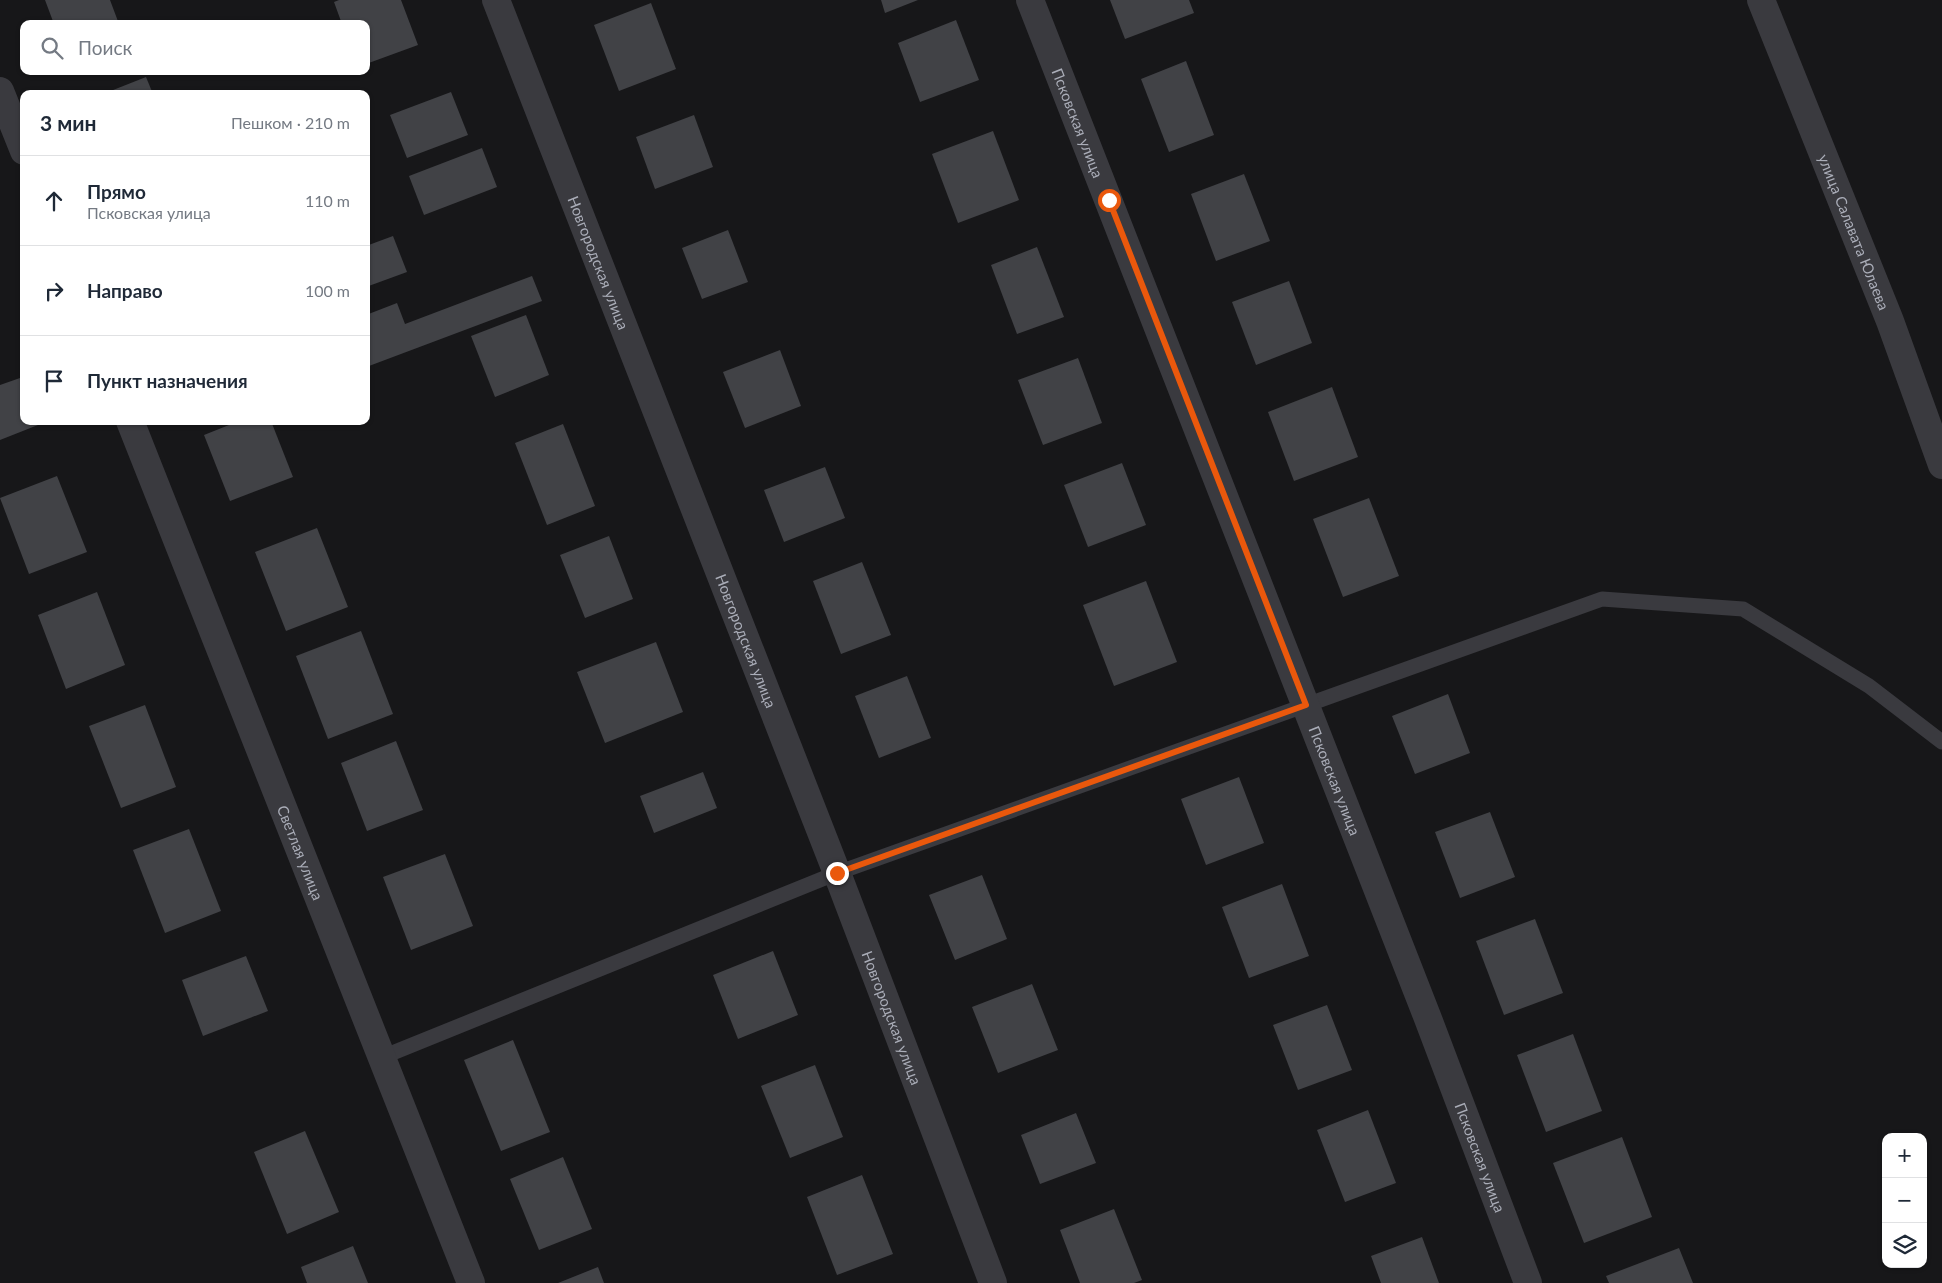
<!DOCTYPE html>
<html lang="ru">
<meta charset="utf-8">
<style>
:root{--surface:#fff;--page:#f2f2f3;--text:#1f2937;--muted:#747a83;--line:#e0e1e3}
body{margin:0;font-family:Lato,sans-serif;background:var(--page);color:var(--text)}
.controls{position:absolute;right:15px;bottom:15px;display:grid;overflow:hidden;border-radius:10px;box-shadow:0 1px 4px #0004}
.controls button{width:45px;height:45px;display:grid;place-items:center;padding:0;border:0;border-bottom:1px solid var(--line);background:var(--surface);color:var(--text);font:25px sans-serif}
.stop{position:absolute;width:15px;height:15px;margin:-11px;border:4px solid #ea580c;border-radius:50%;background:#fff}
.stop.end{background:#ea580c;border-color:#fff;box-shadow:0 1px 5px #0008}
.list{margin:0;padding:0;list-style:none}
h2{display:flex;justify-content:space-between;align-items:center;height:65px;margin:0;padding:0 20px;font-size:21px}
h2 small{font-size:16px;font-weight:400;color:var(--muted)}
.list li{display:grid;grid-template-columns:32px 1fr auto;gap:15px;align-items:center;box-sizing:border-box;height:90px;padding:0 20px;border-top:1px solid var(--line)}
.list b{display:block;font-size:19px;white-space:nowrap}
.list p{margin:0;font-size:16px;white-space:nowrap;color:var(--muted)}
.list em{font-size:16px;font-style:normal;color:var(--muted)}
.icon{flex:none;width:28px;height:28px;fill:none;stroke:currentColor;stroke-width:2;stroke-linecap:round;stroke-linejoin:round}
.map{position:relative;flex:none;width:1942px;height:1283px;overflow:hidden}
.search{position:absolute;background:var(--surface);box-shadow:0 1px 4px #0004;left:20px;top:20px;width:350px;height:55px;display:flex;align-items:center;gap:12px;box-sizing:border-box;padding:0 18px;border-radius:10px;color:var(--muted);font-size:19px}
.panel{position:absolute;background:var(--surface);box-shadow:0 1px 4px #0004;left:20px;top:90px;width:350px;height:335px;border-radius:10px}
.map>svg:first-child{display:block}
</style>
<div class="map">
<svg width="1942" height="1283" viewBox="0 0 1942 1283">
<rect width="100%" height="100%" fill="#171719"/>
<g fill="#414246">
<path d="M 45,0 L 110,0 L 119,24 L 54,24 Z"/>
<path d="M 339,0 L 401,0 L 418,45 L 366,64 L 366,24 L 342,24 L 334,2 Z"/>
<path d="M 881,0 L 918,0 L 885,13 Z"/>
<path d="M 1110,0 L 1189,0 L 1194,13 L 1125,39 Z"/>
<path d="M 651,3 L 676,69 L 619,91 L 594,25 Z"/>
<path d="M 956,20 L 979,80 L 920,102 L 898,43 Z"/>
<path d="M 1186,61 L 1214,135 L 1169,152 L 1141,79 Z"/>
<path d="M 146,77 L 153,94 L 103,94 Z"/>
<path d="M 451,92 L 468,135 L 407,158 L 390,115 Z"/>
<path d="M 694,115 L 713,167 L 655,189 L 636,137 Z"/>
<path d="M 993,131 L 1019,200 L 958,223 L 932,154 Z"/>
<path d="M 482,148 L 497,187 L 424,215 L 409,176 Z"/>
<path d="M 1244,174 L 1270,241 L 1216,261 L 1191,194 Z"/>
<path d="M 728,230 L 748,282 L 702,299 L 682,248 Z"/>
<path d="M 393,236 L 407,272 L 366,287 L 366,246 Z"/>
<path d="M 1037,247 L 1064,317 L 1017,334 L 991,265 Z"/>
<path d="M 532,276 L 542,301 L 369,366 L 366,359 L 366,315 L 397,303 L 405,324 Z"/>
<path d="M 1289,281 L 1312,343 L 1256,365 L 1232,302 Z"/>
<path d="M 526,315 L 549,375 L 495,397 L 471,336 Z"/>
<path d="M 780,350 L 801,406 L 745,428 L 723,372 Z"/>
<path d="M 1078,358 L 1102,423 L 1043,445 L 1018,380 Z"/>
<path d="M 20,378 L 24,388 L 24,421 L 37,421 L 38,425 L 0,440 L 0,385 Z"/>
<path d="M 1332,387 L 1358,457 L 1294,481 L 1268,412 Z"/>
<path d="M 239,421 L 271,421 L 293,477 L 230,501 L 204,435 Z"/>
<path d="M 563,424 L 595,506 L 547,525 L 515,443 Z"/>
<path d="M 1122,463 L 1146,525 L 1088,547 L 1064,485 Z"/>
<path d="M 825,467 L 845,518 L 784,542 L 764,490 Z"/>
<path d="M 57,476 L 87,552 L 29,574 L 0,498 Z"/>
<path d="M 1369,498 L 1399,576 L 1343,597 L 1313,519 Z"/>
<path d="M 317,528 L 348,607 L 286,631 L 255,552 Z"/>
<path d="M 609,536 L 633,599 L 585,618 L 560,555 Z"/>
<path d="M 862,562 L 891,635 L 841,654 L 813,581 Z"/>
<path d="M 1146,581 L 1177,662 L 1114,686 L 1083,605 Z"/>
<path d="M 97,592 L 125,665 L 66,689 L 38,615 Z"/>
<path d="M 361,631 L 393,714 L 328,739 L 296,656 Z"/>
<path d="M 656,642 L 683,712 L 605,743 L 577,672 Z"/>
<path d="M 907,676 L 931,738 L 879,758 L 855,696 Z"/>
<path d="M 1448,694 L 1470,753 L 1415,774 L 1392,716 Z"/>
<path d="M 145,705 L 176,787 L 121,808 L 89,726 Z"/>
<path d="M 396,741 L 423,810 L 367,831 L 341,763 Z"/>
<path d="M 703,772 L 717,808 L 654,833 L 640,796 Z"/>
<path d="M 1239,777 L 1264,843 L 1206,865 L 1181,799 Z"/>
<path d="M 1490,812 L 1515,877 L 1460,898 L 1435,832 Z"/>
<path d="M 189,829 L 221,911 L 165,933 L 133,850 Z"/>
<path d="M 445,854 L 473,926 L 411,950 L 383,877 Z"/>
<path d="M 982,875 L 1007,939 L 955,960 L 929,895 Z"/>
<path d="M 1282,884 L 1309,956 L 1249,978 L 1222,907 Z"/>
<path d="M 1535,919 L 1563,993 L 1504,1015 L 1476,941 Z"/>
<path d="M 773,951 L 798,1015 L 738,1039 L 713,975 Z"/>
<path d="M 246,956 L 268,1011 L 203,1036 L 182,980 Z"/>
<path d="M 1032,984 L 1058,1050 L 998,1073 L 972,1007 Z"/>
<path d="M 1327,1005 L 1352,1070 L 1298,1090 L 1273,1025 Z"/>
<path d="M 1573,1034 L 1602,1111 L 1546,1132 L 1517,1055 Z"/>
<path d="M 513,1040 L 550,1132 L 501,1151 L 464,1060 Z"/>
<path d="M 815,1065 L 843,1137 L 790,1158 L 761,1086 Z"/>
<path d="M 1368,1110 L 1396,1183 L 1345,1202 L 1317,1130 Z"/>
<path d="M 1076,1113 L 1096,1163 L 1040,1184 L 1021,1135 Z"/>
<path d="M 305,1131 L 339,1212 L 287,1234 L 254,1152 Z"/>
<path d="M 1622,1137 L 1652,1217 L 1584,1243 L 1553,1163 Z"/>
<path d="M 563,1157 L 592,1229 L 539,1250 L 510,1179 Z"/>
<path d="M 862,1175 L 893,1254 L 837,1275 L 807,1197 Z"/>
<path d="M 1114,1209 L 1142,1280 L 1134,1283 L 1080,1283 L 1060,1230 Z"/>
<path d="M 1422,1237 L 1439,1283 L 1381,1283 L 1371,1256 Z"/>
<path d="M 353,1246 L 368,1283 L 307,1283 L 301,1267 Z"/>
<path d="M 1679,1248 L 1693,1283 L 1609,1283 L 1606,1276 Z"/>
<path d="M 598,1267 L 604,1283 L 558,1283 Z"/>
</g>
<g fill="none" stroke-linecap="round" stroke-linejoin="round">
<path stroke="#3a3a3f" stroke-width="15" d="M 380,1058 L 837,873 L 1602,599 L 1743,609 L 1869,686 L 1942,742"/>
<g stroke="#3a3a3f" stroke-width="28">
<path id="s1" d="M 496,0 L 837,873 L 993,1283"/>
<path id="s2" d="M 1030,0 L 1427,1016 L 1528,1283"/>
<path id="s3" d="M 1761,0 L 1890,321 L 1942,465"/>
<path d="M 0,91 L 24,151"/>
<path id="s4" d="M 130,421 L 471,1283"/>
</g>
</g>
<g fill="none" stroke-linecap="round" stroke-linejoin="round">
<path stroke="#ea580c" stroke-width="6" d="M 837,873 L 1306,705 L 1109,200"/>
</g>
<g text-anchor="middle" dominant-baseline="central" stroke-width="4" stroke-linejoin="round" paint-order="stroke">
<g font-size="15" fill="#aaadb8" stroke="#121214">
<text stroke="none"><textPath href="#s2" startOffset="132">Псковская улица</textPath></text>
<text stroke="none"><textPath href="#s3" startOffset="250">улица Салавата Юлаева</textPath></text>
<text stroke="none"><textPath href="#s1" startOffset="282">Новгородская улица</textPath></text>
<text stroke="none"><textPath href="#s1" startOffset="688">Новгородская улица</textPath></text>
<text stroke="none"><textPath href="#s2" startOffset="838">Псковская улица</textPath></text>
<text stroke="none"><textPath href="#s4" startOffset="464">Светлая улица</textPath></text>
<text stroke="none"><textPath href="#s1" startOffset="1092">Новгородская улица</textPath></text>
<text stroke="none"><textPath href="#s2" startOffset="1242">Псковская улица</textPath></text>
</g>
</g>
</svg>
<div class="controls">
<button>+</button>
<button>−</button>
<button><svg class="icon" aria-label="layers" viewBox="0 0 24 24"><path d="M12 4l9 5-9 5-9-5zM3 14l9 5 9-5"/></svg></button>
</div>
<div class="stop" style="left:1109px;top:200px"></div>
<div class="stop end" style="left:837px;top:873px"></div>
<div class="search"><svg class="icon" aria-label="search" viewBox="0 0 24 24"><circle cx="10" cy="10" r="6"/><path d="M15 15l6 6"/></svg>Поиск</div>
<section class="panel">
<h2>3 мин<small>Пешком · 210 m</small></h2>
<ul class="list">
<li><svg class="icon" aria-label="ahead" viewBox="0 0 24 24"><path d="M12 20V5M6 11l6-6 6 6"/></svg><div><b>Прямо</b><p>Псковская улица</p></div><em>110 m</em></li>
<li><svg class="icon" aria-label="right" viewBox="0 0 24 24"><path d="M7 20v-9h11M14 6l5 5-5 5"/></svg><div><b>Направо</b></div><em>100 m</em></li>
<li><svg class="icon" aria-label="arrive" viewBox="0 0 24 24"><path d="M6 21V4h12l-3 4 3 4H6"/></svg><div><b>Пункт назначения</b></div></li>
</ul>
</section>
</div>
